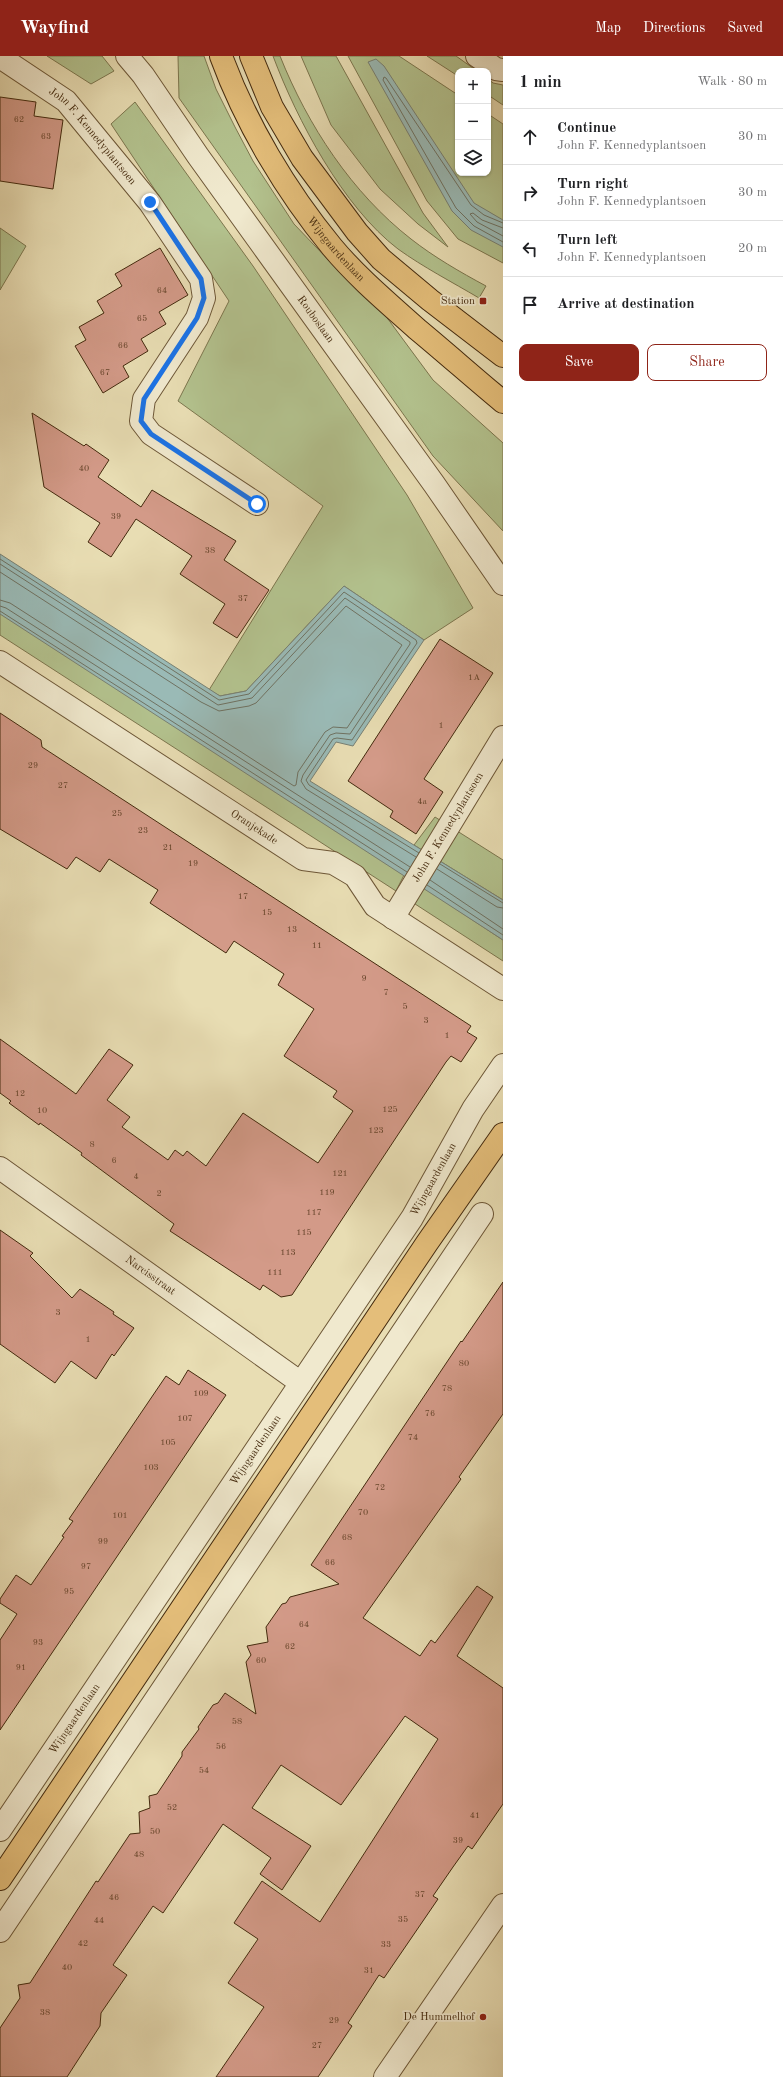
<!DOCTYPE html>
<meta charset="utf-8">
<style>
:root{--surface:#fff;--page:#f6f6f6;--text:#202124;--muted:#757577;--line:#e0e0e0;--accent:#8f2418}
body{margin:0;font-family:"Old Standard TT",serif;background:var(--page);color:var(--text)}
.controls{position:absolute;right:12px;top:12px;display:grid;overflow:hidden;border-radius:8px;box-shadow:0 1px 3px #0004}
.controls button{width:36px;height:36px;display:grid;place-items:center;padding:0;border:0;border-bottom:1px solid var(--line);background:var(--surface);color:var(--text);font:20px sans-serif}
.stop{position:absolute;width:12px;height:12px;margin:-9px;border:3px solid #1a73e8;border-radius:50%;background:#fff}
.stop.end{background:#1a73e8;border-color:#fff;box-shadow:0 1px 4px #0008}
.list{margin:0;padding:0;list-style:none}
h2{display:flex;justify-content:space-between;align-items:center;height:52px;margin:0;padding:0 16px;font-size:17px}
h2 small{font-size:13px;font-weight:400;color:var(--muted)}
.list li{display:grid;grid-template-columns:26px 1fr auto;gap:12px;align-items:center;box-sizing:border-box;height:56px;padding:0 16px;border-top:1px solid var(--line)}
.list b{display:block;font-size:15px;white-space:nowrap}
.list p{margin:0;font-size:13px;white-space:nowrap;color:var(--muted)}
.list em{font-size:13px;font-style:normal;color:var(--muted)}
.actions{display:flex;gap:8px;padding:12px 16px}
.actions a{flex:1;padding:9px 0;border:1px solid var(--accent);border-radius:8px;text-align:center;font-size:14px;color:var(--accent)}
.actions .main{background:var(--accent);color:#fff}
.icon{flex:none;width:22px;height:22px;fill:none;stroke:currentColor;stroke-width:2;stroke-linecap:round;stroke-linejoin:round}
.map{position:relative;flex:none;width:503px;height:2021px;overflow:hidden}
header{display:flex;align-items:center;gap:24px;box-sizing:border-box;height:56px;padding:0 20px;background:var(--accent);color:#fff}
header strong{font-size:19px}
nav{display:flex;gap:22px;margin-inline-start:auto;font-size:14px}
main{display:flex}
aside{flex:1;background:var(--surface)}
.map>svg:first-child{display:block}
</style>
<header>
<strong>Wayfind</strong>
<nav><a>Map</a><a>Directions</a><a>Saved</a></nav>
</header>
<main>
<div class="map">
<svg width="503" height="2021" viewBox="0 0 503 2021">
<rect width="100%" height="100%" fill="#e8ddb3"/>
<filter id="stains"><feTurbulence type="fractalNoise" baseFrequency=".005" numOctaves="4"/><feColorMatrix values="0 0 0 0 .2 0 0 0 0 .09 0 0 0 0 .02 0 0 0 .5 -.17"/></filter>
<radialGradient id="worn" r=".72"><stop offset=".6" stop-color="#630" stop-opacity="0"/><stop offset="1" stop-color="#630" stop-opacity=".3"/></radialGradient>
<g fill="#b3c28e" stroke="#7c764e">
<path d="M 47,0 L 102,0 L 114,15 L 91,28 Z"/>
<path d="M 178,0 L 204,0 L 216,33 L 235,71 L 253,105 L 294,168 L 336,212 L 368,236 L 433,324 L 503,387 L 503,475 L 433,400 L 179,42 Z"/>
<path d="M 273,0 L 280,0 C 308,70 352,137 411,183 C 434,201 460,216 486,230 L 479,242 C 452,226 423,211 398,193 C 343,151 297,64 273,0 Z"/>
<path d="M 301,0 L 336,0 L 423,157 L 448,191 L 418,168 L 380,133 L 331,69 Z"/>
<path d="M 348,0 L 399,0 L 458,39 L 458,117 L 488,117 L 488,58 L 503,68 L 503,207 L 458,183 L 427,145 Z"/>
<path d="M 427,0 L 456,0 L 477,15 L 458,15 L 458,20 Z"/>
<path d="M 488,23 L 493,27 L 503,29 L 503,49 L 488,39 Z"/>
<path d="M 135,46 L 253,210 L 407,439 L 473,552 L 424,584 L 344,530 L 246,635 L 220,640 L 209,634 L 323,450 L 178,345 L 229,245 L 111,68 Z"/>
<path d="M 0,172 L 26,190 L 0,234 Z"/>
<path d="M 0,556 L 404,819 L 396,835 L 0,579 Z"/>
<path d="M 435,761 L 503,804 L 503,844 L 414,789 Z"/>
<path d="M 421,830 L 503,884 L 503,905 L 412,846 Z"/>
</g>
<g fill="#9abab6" stroke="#788073">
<path d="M 376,3 L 384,10 L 474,147 L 503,164 L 503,191 L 471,174 L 452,155 L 368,6 Z"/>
<path d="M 0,498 L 220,640 L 246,635 L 344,530 L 424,584 L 353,690 L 336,686 L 310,725 L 503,844 L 503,884 L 0,558 Z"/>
</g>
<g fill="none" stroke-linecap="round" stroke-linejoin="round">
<g stroke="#6f7262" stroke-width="1">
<path d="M 503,167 L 484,159 L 471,149 L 386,22 L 384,21 L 383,24 L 456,152 L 474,170 L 503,186"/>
<path d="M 503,172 L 482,164 L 473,157 L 470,158 L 477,166 L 503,180"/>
<path d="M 0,503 L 219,644 L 249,638 L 344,536 L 416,584 L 417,587 L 352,684 L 337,682 L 333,683 L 306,724 L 309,729 L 419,797"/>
<path d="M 0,508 L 218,649 L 252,642 L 345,542 L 410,586 L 410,588 L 350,678 L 336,677 L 330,679 L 303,719 L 301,725 L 306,733 L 416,801"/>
<path d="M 0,516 L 201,646 L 219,655 L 249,650 L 256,647 L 346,550 L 402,589 L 347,672 L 333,671 L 325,676 L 298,716 L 296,729 L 294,730 L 10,547 L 0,544"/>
<path d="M 0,550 L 6,552 L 410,811"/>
<path d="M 0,555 L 407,816"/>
<path d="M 440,808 L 503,847"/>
<path d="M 437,813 L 497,851 L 503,852"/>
<path d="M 430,824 L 503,873"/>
<path d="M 427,829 L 503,879"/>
</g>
</g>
<g fill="#d39a88" stroke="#442a0e">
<path d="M 0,41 L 36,46 L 34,60 L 63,64 L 53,133 L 0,125 Z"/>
<path d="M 160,192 L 188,239 L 159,256 L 166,268 L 141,283 L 148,295 L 123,310 L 129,321 L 103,337 L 75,290 L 86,284 L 79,271 L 104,257 L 97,245 L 122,230 L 115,218 Z"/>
<path d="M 32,357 L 84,390 L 86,388 L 109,404 L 98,421 L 141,451 L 152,434 L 236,485 L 224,504 L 269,534 L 237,582 L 213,567 L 225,548 L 180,518 L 192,500 L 136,463 L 111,501 L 88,486 L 100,467 L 44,431 Z"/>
<path d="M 440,583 L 493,617 L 424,723 L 443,736 L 416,778 L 390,761 L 393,755 L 348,725 Z"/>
<path d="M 0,657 L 41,684 L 42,691 L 471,970 L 467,976 L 477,982 L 461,1006 L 451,1000 L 446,1006 L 292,1239 L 281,1241 L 263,1229 L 260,1234 L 170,1175 L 174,1168 L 81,1099 L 82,1097 L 40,1067 L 39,1069 L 9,1047 L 11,1045 L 0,1037 L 0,983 L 76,1038 L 109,993 L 133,1009 L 107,1044 L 130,1061 L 122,1071 L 168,1104 L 175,1094 L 183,1100 L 187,1095 L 206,1110 L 243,1057 L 318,1107 L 353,1055 L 333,1041 L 337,1035 L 284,1000 L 314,953 L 278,929 L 284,918 L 234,885 L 226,897 L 150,847 L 158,834 L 109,803 L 100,816 L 76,801 L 67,813 L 0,773 Z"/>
<path d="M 0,1174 L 33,1197 L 30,1200 L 72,1242 L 80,1233 L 114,1256 L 113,1258 L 134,1272 L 114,1300 L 112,1298 L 96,1323 L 71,1305 L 55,1327 L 0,1288 Z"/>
<path d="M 503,1226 L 503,1358 L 459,1421 L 461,1423 L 363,1562 L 420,1600 L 431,1584 L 435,1587 L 477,1530 L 493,1541 L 457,1600 L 503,1632 L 503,1748 L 472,1793 L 468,1790 L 453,1811 L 433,1840 L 438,1843 L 384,1922 L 379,1919 L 348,1967 L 352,1970 L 318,2021 L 216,2021 L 264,1951 L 228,1927 L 258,1883 L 234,1867 L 262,1825 L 320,1866 L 438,1683 L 405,1660 L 341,1749 L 281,1709 L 252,1752 L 311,1790 L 282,1834 L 260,1818 L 271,1802 L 223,1768 L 163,1857 L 153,1850 L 113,1909 L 127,1919 L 101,1957 L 100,1970 L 67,2021 L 0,2021 L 0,1972 L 20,1942 L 18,1929 L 30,1927 L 96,1825 L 98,1826 L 130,1778 L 140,1777 L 139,1756 L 150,1752 L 149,1740 L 157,1738 L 163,1729 L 182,1700 L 182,1696 L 199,1673 L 198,1671 L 213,1649 L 218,1647 L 225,1637 L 256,1658 L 246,1606 L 251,1599 L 247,1590 L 268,1586 L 266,1571 L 282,1548 L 286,1547 L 290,1541 L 339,1528 L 311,1509 L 461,1285 L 462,1286 Z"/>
<path d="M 188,1314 L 226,1339 L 0,1674 L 0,1584 L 17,1558 L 0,1547 L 0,1543 L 16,1519 L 31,1529 L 64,1481 L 62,1480 L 73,1465 L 69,1463 L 166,1320 L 179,1329 Z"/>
</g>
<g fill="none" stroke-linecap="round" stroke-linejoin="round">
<defs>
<g id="minor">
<path id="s1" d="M 127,0 L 143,19 L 198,100 L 434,428 L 503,528"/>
<path d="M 477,0 L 496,13 L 503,14"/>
<path id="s2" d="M 0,1 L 66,45 L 150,147 L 201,223 L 204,242 L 197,262 L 144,343 L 141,365 L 151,378 L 257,448"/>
<path id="s3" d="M 0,606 L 303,803 L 333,807 L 355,820 L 375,850 L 503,933"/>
<path id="s4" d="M 393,862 L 503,681"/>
<path id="s5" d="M 0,1112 L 301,1327"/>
<path id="s6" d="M 0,1774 L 412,1162 L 473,1053 L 503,1009"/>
<path d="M 0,1875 L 482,1158"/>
<path d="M 385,2021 L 503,1849"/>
</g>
<g id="major">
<path id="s7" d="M 221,0 C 246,68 286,135 332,191 C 357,221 388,247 417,273 C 446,297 474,322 503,346"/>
<path d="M 251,0 L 272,51 L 302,102 L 357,176 L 381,203 L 430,244 L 503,300"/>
<path d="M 0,1823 L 427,1187 L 503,1078"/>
</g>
</defs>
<use href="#minor" stroke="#6d5737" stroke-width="24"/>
<use href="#major" stroke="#442a0e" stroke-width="24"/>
<use href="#minor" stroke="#f0e9ce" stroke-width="22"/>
<use href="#major" stroke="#e4be7a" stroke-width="22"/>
</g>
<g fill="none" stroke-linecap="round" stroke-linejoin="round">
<path stroke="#1a73e8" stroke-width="5" d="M 150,146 L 201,223 L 204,242 L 197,262 L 144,343 L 141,365 L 151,378 L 257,448"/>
</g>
<g fill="#8f2418" stroke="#f0e9ce" stroke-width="1.5">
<rect x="479" y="241" width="8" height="8" rx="2"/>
<circle cx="483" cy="1961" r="4"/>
</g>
<g text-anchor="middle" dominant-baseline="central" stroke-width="3.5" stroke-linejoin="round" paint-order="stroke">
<g font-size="9" fill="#68462c">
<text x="19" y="63">62</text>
<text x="46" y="80">63</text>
<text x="162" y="234">64</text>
<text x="142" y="262">65</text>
<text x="123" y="289">66</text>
<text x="105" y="316">67</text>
<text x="84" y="412">40</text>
<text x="116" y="460">39</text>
<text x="210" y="494">38</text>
<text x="243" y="542">37</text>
<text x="474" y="621">1A</text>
<text x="441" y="669">1</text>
<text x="33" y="709">29</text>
<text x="63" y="729">27</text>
<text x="422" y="745">4a</text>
<text x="117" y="757">25</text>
<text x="143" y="774">23</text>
<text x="168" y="791">21</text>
<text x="193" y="807">19</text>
<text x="243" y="840">17</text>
<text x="267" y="856">15</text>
<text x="292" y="873">13</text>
<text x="317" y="889">11</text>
<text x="364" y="922">9</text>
<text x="386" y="936">7</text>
<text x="405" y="950">5</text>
<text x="426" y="964">3</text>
<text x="447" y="979">1</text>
<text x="20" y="1037">12</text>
<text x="390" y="1053">125</text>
<text x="42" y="1054">10</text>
<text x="376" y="1074">123</text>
<text x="92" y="1088">8</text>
<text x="114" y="1104">6</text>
<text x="340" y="1117">121</text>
<text x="136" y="1120">4</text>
<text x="327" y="1136">119</text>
<text x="159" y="1137">2</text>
<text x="314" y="1156">117</text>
<text x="304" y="1176">115</text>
<text x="288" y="1196">113</text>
<text x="275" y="1216">111</text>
<text x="58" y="1256">3</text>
<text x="88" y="1283">1</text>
<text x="464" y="1307">80</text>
<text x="447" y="1332">78</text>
<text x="201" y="1337">109</text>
<text x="430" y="1357">76</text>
<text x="185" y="1362">107</text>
<text x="413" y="1381">74</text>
<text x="168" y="1386">105</text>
<text x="151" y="1411">103</text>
<text x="380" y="1431">72</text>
<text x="363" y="1456">70</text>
<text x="120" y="1459">101</text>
<text x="347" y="1481">68</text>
<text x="103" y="1485">99</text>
<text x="330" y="1506">66</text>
<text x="86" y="1510">97</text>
<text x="69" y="1535">95</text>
<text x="304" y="1568">64</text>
<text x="38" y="1586">93</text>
<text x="290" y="1590">62</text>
<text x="261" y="1604">60</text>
<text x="21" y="1611">91</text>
<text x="237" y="1665">58</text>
<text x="221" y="1690">56</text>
<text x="204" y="1714">54</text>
<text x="172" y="1751">52</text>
<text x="475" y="1759">41</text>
<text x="155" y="1775">50</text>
<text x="458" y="1784">39</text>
<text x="139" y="1798">48</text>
<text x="420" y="1838">37</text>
<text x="114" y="1841">46</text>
<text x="403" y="1863">35</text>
<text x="99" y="1864">44</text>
<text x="83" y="1887">42</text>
<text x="386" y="1888">33</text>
<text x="67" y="1911">40</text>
<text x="369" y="1914">31</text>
<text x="45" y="1956">38</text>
<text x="334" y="1964">29</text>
<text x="317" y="1989">27</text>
</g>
<g font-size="11" fill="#442a0e" stroke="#f0e9ce">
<text stroke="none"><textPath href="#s2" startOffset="123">John F. Kennedyplantsoen</textPath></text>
<text stroke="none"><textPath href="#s7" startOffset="226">Wijngaardenlaan</textPath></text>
<text stroke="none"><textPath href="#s1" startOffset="324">Rouboslaan</textPath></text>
<text stroke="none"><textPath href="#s3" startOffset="303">Oranjekade</textPath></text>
<text stroke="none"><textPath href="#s4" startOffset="106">John F. Kennedyplantsoen</textPath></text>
<text stroke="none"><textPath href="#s6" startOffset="782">Wijngaardenlaan</textPath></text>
<text stroke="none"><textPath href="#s5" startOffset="185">Narcisstraat</textPath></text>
<text stroke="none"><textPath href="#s6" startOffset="458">Wijngaardenlaan</textPath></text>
<text stroke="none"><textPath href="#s6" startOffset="134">Wijngaardenlaan</textPath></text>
</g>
<g font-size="11" fill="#442a0e" stroke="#f0e9ce" text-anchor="end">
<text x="475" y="245">Station</text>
<text x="475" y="1961">De Hummelhof</text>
</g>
</g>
<rect width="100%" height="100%" filter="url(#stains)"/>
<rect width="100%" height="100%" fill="url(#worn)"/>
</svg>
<div class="controls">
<button>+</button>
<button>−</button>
<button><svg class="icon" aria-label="layers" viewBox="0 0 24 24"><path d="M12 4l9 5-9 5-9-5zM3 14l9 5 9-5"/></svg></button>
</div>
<div class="stop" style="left:257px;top:448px"></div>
<div class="stop end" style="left:150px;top:146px"></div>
</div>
<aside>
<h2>1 min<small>Walk · 80 m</small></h2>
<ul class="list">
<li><svg class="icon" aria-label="ahead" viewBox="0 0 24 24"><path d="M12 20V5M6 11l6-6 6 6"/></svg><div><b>Continue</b><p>John F. Kennedyplantsoen</p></div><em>30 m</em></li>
<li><svg class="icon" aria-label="right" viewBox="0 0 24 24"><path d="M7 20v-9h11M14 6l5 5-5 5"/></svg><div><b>Turn right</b><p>John F. Kennedyplantsoen</p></div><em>30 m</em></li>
<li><svg class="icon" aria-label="left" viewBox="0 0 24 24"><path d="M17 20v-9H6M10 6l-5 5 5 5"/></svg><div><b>Turn left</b><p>John F. Kennedyplantsoen</p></div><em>20 m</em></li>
<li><svg class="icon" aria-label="arrive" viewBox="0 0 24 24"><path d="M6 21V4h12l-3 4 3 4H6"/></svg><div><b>Arrive at destination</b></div></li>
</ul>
<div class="actions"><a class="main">Save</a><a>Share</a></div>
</aside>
</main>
